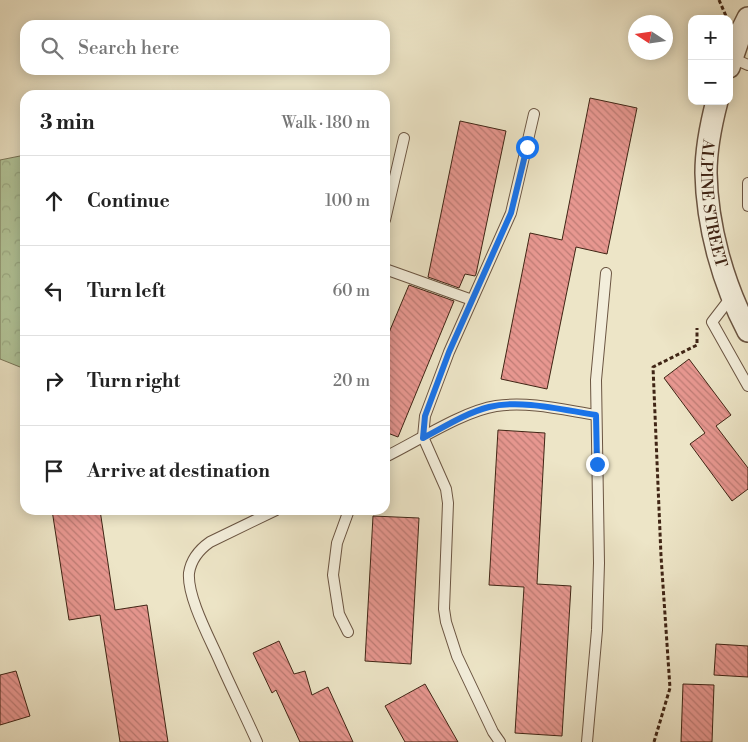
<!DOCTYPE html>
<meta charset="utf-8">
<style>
:root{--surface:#fff;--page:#f2f2f2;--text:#222;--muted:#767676;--line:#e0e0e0}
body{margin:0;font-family:"Libre Bodoni",serif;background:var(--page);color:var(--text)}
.controls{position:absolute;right:15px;top:15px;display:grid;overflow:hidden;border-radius:10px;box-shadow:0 2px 12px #0003}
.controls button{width:45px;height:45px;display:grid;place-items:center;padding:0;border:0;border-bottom:1px solid var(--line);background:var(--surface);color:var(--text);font:25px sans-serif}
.compass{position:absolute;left:628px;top:15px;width:45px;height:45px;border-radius:50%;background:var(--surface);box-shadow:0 2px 12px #0003;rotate:282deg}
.stop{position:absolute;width:15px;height:15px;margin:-11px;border:4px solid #1a73e8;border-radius:50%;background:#fff}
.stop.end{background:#1a73e8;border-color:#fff;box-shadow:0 1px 5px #0008}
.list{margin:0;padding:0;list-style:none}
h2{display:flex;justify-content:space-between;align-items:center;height:65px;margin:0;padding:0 20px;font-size:21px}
h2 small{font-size:16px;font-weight:400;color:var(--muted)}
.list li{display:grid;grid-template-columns:32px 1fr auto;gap:15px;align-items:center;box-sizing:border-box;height:90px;padding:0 20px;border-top:1px solid var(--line)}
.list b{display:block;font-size:19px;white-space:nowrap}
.list em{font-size:16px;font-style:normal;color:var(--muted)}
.icon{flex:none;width:28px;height:28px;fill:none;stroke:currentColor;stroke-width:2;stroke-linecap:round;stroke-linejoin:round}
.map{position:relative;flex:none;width:748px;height:742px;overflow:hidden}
.search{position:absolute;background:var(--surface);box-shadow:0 2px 12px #0003;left:20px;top:20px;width:370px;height:55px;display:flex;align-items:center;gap:12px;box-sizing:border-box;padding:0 18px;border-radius:15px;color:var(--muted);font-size:19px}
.panel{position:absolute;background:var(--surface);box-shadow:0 2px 12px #0003;left:20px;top:90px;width:370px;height:425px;border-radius:15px}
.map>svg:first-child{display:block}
</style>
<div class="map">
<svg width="748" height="742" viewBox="0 0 748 742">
<defs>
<pattern id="forest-crowns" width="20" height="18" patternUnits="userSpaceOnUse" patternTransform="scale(1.25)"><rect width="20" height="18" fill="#b3c69a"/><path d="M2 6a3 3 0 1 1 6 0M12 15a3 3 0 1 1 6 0" fill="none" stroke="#9baa84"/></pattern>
<pattern id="building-back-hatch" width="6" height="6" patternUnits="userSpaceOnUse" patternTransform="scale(1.25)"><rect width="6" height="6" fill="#e79790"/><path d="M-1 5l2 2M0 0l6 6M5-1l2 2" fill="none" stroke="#bd7b74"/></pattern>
</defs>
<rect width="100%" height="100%" fill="#ede5c7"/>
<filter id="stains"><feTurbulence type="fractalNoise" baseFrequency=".004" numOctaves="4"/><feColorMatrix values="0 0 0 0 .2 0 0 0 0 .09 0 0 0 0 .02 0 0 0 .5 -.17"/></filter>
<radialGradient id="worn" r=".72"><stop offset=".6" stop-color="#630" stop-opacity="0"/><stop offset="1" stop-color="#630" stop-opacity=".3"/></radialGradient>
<path fill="url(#forest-crowns)" stroke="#7a7658" d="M 25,155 L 25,369 L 0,359 L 0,160 Z"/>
<g fill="url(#building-back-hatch)" stroke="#402515">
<path d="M 590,98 L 637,108 L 607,254 L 576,247 L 547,389 L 501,379 L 530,233 L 562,240 Z"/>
<path d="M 460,121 L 506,131 L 476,274 L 475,276 L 465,274 L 459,288 L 428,277 Z"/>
<path d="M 409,285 L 454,301 L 398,437 L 385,432 L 385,342 Z"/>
<path d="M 689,359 L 731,415 L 716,426 L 748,468 L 748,489 L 732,501 L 690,444 L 705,433 L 664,378 Z"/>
<path d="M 498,430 L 545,433 L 537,584 L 571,586 L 562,736 L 515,733 L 524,587 L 489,585 Z"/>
<path d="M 52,510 L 100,510 L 115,610 L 147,605 L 168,742 L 120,742 L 100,615 L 69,620 Z"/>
<path d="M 373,516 L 419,518 L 411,664 L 365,661 Z"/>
<path d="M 279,641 L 294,674 L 305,671 L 312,695 L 328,687 L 353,742 L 300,742 L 276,690 L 272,693 L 253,653 Z"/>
<path d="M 716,644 L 748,646 L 748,677 L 714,675 Z"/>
<path d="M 16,671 L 30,716 L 0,725 L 0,675 Z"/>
<path d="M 425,684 L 458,742 L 405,742 L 385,706 Z"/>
<path d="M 683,684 L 714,685 L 712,742 L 681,742 Z"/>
</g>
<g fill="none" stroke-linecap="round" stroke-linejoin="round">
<defs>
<g id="service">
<path d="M 732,58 L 748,65"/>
<path d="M 748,183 L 748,206"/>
<path d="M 385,220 L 404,138"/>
<path d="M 385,269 L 472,300"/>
<path d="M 732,296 L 712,322 L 748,386"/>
<path d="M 385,457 C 416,442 463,411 496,406 C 529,401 564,410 596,415"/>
<path d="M 348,632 L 339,614 L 333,575 L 337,543 L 349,510"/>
<path d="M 257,742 C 245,715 232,689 220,662 C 210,639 187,597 189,573 C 191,560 200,549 210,542 L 276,510"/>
<path d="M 500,742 L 493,732 L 457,656 L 446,622 L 444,609 L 448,503 L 446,489 L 423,437 L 425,416 L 449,352 L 511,213 L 534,114"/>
<path d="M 587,742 L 597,630 L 599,563 L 596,380 L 606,273"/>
</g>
<g id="minor">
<path d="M 729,67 L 741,32 L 748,18"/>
<path id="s1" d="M 717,101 C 711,124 706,149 706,173 C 707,226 723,284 748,331"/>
</g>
</defs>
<use href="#service" stroke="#6b5542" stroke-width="12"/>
<use href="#minor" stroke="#6b5542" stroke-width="24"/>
<g stroke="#402515" stroke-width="3" stroke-dasharray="4 2.5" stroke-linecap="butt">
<path d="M 719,0 L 726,16"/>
<path d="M 654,742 L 670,688 L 661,556 L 653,367 L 697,345 L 697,328"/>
</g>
<use href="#service" stroke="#f3eedb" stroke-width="10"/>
<use href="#minor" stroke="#f3eedb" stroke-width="21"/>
</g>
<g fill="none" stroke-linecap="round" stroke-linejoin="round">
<path stroke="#1a73e8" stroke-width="6" d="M 527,147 L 511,213 L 449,352 L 425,416 L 423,438 C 444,427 466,413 489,407 C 521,399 563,410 596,415 L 597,464"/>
</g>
<g text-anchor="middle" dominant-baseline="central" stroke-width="4" stroke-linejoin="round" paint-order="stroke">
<g font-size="16" fill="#402515" stroke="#f3eedb">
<text stroke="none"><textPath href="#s1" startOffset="104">ALPINE STREET</textPath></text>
</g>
</g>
<rect width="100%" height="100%" filter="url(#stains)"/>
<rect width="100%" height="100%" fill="url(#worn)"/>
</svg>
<div class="controls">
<button>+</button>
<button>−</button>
</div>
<svg class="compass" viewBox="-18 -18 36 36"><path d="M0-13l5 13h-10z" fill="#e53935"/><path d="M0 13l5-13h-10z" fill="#767676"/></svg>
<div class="stop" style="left:527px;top:147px"></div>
<div class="stop end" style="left:597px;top:464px"></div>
<div class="search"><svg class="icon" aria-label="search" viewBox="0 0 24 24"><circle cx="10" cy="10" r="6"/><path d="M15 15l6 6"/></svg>Search here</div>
<section class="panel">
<h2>3 min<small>Walk · 180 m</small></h2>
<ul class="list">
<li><svg class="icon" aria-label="ahead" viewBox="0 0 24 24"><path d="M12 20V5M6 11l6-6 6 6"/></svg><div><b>Continue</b></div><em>100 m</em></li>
<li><svg class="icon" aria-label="left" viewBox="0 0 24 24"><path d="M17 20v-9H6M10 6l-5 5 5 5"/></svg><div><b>Turn left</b></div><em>60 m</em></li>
<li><svg class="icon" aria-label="right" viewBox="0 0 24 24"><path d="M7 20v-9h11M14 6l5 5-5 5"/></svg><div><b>Turn right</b></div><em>20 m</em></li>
<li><svg class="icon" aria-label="arrive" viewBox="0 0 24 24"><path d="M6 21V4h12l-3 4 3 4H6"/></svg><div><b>Arrive at destination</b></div></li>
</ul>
</section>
</div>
